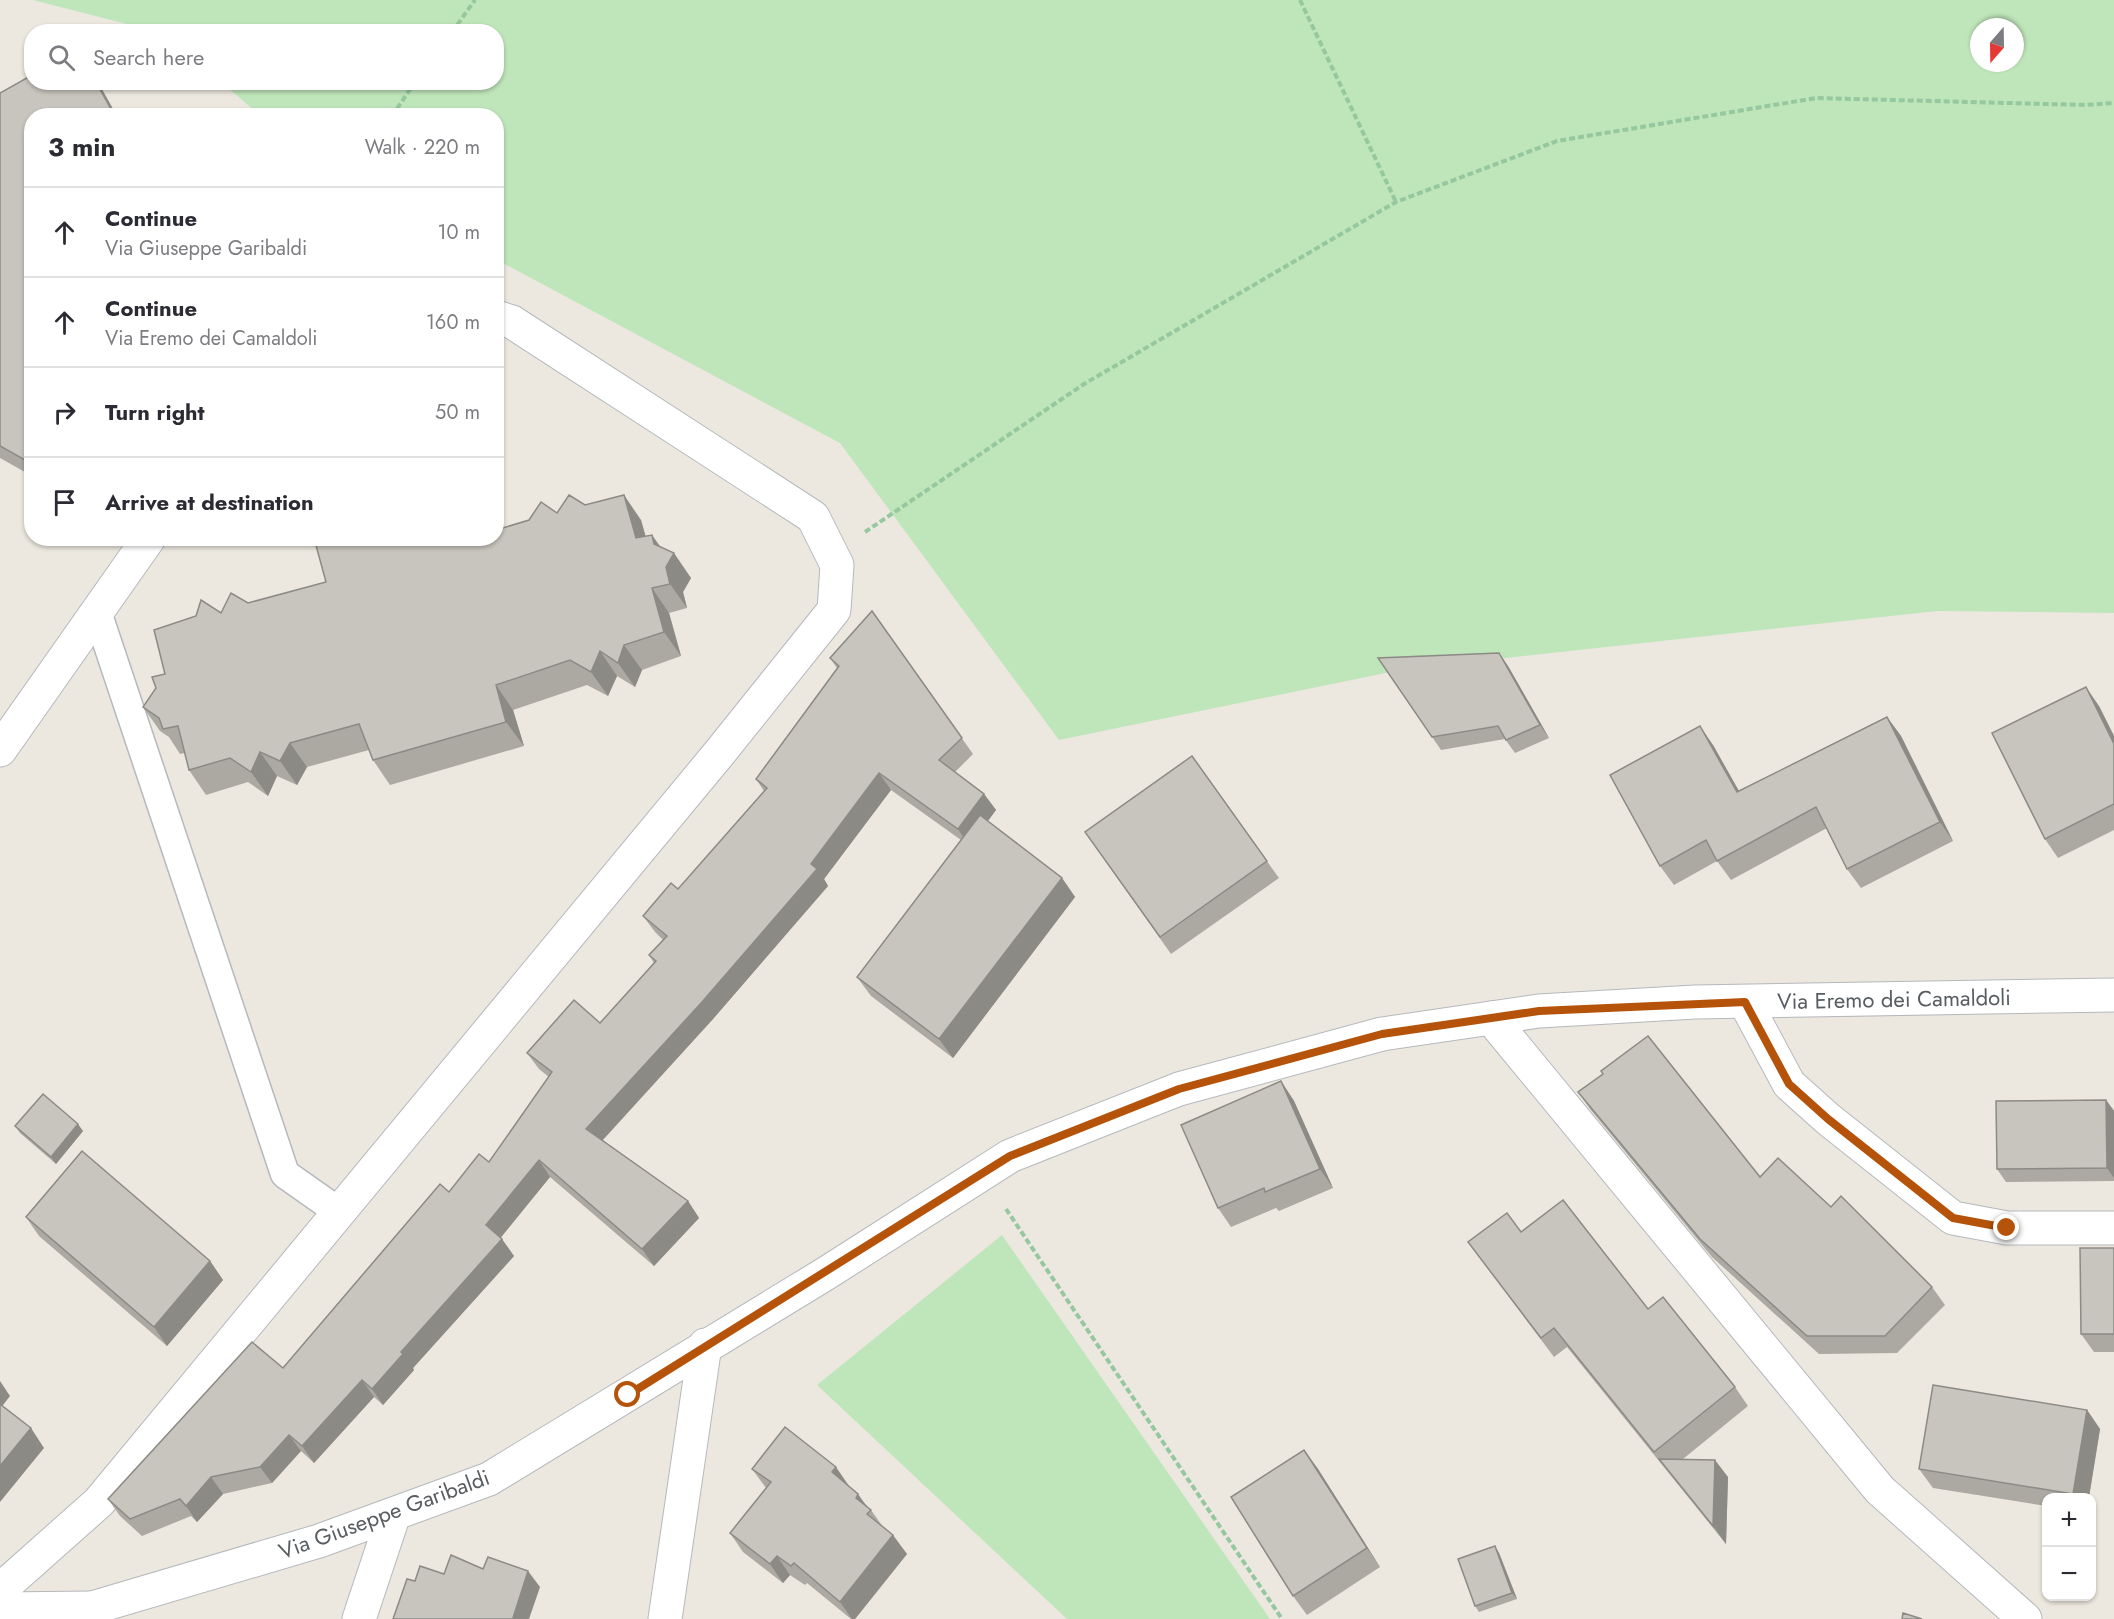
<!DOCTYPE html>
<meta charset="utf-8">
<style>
:root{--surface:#fff;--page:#f2f2f3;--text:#2b2b33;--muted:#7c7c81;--line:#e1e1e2}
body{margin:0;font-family:Jost,sans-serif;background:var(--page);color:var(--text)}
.controls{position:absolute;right:18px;bottom:18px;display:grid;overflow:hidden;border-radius:12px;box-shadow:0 2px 4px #0004}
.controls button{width:54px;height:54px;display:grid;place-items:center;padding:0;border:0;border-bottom:2px solid var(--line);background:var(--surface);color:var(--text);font:30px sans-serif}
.compass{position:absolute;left:1970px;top:18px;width:54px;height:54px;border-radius:50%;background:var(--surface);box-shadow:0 2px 4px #0004;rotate:200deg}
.stop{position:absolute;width:18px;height:18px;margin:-14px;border:4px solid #b45309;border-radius:50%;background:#fff}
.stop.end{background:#b45309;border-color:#fff;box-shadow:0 2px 6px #0008}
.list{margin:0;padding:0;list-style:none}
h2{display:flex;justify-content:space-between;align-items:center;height:78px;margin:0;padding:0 24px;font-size:26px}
h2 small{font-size:20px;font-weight:400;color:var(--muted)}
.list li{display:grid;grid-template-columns:39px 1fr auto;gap:18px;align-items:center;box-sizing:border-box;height:90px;padding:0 24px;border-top:2px solid var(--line)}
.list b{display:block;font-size:22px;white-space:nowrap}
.list p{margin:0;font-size:20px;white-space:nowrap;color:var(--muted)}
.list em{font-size:20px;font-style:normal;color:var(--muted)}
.icon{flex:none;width:33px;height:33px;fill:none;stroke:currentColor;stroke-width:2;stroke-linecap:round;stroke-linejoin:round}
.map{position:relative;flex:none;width:2114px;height:1619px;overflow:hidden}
.search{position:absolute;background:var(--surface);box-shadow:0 2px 4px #0004;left:24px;top:24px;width:480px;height:66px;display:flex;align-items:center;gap:15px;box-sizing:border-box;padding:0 21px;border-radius:24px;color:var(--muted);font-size:22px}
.panel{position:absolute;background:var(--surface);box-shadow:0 2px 4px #0004;left:24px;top:108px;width:480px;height:438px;border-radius:24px}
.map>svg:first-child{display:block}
</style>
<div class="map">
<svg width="2114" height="1619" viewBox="0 0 2114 1619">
<rect width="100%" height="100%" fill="#ece8df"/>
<g fill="#bfe5ba" fill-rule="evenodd">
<path d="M 33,0 L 2114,0 L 2114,613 L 1937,611 L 1405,669 L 1059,740 L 840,443 L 497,260 L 496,116 L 260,115 L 222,83 L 496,82 L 496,32 L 154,31 ZM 1979,27 L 2015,27 L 2015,63 L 1979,63 Z"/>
<path d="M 1002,1235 L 1270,1619 L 1067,1619 L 817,1385 Z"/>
</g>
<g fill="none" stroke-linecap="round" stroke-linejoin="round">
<defs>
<path id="service" d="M 97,612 L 285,1174 L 339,1212"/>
<g id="minor">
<path d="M 0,750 L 149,538"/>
<path d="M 1745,1002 L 1789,1084 L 1828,1119 L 1953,1218 L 2007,1228 L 2114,1228"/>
<path d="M 1491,1018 L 1880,1490 L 2025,1619"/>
<path d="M 0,1590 L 99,1502 L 721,751 L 834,610 L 837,565 L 813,517 L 512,322 L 496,317"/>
<path d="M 0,1609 L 92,1608"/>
<path d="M 73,1619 L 92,1608 L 319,1541 L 489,1479 L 825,1274 L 1010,1156 L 1179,1089 L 1382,1034 L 1539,1011 L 1695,1002 L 2114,995"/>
<path d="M 359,1619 L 394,1514"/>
<path d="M 665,1619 L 705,1345"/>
</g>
</defs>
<use href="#service" stroke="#b5b8bd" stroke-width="31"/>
<use href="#minor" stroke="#b5b8bd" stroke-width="35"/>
<g stroke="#95c89e" stroke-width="4" stroke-dasharray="6 3" stroke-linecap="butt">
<path d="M 1300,0 L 1396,202"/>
<path d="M 452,32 L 475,0"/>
<path d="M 392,116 L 415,82"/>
<path d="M 865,532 L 1084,384 L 1396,202 L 1557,141 L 1816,98 L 2085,105 L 2114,103"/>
<path d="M 1006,1209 L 1282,1619"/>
</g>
<use href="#service" stroke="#fff" stroke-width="28"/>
<use href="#minor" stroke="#fff" stroke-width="33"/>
</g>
<g fill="#aca9a3">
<path d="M 0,93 L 32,116 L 32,476 L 0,458 Z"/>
<path d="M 585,505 L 641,520 L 645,536 L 661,547 L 691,578 L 683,592 L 687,608 L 669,613 L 681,656 L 642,670 L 635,687 L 617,676 L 608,696 L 587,685 L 513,710 L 524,746 L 390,785 L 373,760 L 369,750 L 307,767 L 297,785 L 277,776 L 268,796 L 248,782 L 206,795 L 189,770 L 185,753 L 180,754 L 169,737 L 160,731 L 143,707 L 165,674 L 221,613 L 248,603 L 326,582 L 314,538 L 455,538 L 456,542 Z"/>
<path d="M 872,611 L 973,754 L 955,772 L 984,794 L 996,810 L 988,821 L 1062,878 L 1075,897 L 953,1058 L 871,996 L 857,977 L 961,840 L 891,790 L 824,879 L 828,886 L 713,1019 L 603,1140 L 688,1201 L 699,1218 L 654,1266 L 550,1177 L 500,1238 L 514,1256 L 413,1368 L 414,1370 L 383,1405 L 374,1397 L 314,1463 L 301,1451 L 272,1483 L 223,1494 L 197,1522 L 191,1516 L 142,1536 L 120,1516 L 108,1499 L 283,1368 L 449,1192 L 489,1162 L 549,1077 L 539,1069 L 527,1053 L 600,1023 L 654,963 L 649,955 L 663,940 L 655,932 L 643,916 L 678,889 L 764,791 L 756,779 L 837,668 L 830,658 Z"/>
<path d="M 1499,653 L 1508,666 L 1549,738 L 1515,753 L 1505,739 L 1441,750 L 1378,658 Z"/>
<path d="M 2099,706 L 2114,736 L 2114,830 L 2058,858 L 2045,839 Z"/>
<path d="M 1887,717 L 1901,736 L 1953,841 L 1861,888 L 1847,869 L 1827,828 L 1731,880 L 1717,861 L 1674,885 L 1660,866 L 1713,745 L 1739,791 Z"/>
<path d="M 1192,756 L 1279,878 L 1171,954 L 1085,832 Z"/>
<path d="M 1601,1071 L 1760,1177 L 1831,1207 L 1932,1287 L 1945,1305 L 1897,1353 L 1819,1354 L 1712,1257 L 1590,1109 L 1578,1092 L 1603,1074 Z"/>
<path d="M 1281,1081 L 1294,1101 L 1333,1188 L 1279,1211 L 1276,1208 L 1231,1227 L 1218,1208 Z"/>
<path d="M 2106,1100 L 2114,1111 L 2114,1181 L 2006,1182 L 1997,1169 Z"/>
<path d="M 15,1126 L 83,1131 L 56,1164 L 20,1133 Z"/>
<path d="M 26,1217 L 210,1261 L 223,1280 L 167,1346 L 39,1236 Z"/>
<path d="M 1521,1232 L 1648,1309 L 1735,1387 L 1748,1406 L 1683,1459 L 1728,1477 L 1726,1544 L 1567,1347 L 1554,1357 L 1468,1242 Z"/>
<path d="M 2114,1248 L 2114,1352 L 2094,1352 L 2081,1334 Z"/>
<path d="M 2087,1410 L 2100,1429 L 2089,1497 L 2046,1497 L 2046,1506 L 1933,1488 L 1919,1469 Z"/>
<path d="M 1304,1450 L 1318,1469 L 1380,1567 L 1307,1615 L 1293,1596 Z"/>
<path d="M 752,1469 L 849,1486 L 867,1506 L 871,1510 L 883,1527 L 907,1554 L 855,1619 L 851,1619 L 807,1583 L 805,1585 L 790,1575 L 783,1583 L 743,1552 L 730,1533 L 766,1488 Z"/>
<path d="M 1499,1553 L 1517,1599 L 1479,1612 L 1475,1606 Z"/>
</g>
<g fill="#8c8a85">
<path d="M 96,82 L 98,82 L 117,116 L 115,116 Z"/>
<path d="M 624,495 L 641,520 L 653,562 L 636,538 Z"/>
<path d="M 652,535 L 669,559 L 674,553 L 691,578 L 683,592 L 687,608 L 670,584 L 654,544 Z"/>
<path d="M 445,538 L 455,538 L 464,569 L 447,544 Z"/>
<path d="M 652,588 L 669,613 L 681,656 L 664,632 Z"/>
<path d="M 624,645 L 642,670 L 635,687 L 618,663 Z"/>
<path d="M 600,651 L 617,676 L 608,696 L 591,672 Z"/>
<path d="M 1499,653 L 1508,666 L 1549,738 L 1540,725 Z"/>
<path d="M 496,685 L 513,710 L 524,746 L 506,722 Z"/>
<path d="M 2086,687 L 2099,706 L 2114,736 L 2114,744 Z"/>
<path d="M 1887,717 L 1901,736 L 1953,841 L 1940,822 Z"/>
<path d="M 1700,726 L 1713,745 L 1750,811 L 1737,792 Z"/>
<path d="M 290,743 L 307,767 L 297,785 L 280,761 Z"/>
<path d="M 260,752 L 277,776 L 268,796 L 251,772 Z"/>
<path d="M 879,773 L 891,790 L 824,879 L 828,886 L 713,1019 L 598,1145 L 586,1129 L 811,864 Z"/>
<path d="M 984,794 L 996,810 L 969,846 L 958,829 Z"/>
<path d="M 1062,878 L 1075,897 L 953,1058 L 939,1039 Z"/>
<path d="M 1281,1081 L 1294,1101 L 1333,1188 L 1320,1169 Z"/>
<path d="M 2106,1100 L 2114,1111 L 2114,1178 L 2107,1168 Z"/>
<path d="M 78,1124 L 83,1131 L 56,1164 L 51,1157 Z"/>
<path d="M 539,1160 L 550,1177 L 498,1241 L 486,1225 Z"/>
<path d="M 688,1201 L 699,1218 L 654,1266 L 642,1249 Z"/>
<path d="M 502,1239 L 514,1256 L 413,1368 L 414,1370 L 383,1405 L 372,1389 L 401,1352 Z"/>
<path d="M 210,1261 L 223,1280 L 167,1346 L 154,1327 Z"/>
<path d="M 362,1380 L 374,1397 L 314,1463 L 302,1446 Z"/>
<path d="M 0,1381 L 10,1396 L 0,1409 Z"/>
<path d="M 2087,1410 L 2100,1429 L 2089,1497 L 2076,1497 L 2073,1494 Z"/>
<path d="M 31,1428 L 44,1448 L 0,1502 L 0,1466 Z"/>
<path d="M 289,1435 L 301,1451 L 272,1483 L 260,1467 Z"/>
<path d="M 1304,1450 L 1318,1469 L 1380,1567 L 1367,1548 Z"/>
<path d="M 1715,1460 L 1728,1477 L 1726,1544 L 1713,1526 Z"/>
<path d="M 836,1467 L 849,1486 L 845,1491 L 832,1472 Z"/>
<path d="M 211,1477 L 223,1494 L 197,1522 L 186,1506 Z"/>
<path d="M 858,1494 L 870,1511 L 856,1498 Z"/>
<path d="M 893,1535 L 907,1554 L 855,1619 L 852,1619 L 840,1602 Z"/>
<path d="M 1495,1546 L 1499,1553 L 1517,1599 L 1512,1593 Z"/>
<path d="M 777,1556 L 790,1575 L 783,1583 L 770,1564 Z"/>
<path d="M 528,1571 L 540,1587 L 529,1619 L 514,1619 L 513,1618 Z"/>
</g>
<g fill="#c8c5be" stroke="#8c8a85" stroke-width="1.5">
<path d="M 32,75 L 32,82 L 96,82 L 112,111 L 119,116 L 32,116 L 32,464 L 0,446 L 0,93 Z"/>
<path d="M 569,495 L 585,505 L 624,495 L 636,538 L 652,535 L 654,544 L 674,553 L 666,567 L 670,584 L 652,588 L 664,632 L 624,645 L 618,663 L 600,651 L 591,672 L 570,660 L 496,685 L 506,722 L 373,760 L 359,724 L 290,743 L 280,761 L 260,752 L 251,772 L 230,758 L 189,770 L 178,726 L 163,729 L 159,718 L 143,707 L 156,688 L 152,677 L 165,674 L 154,630 L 196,616 L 201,600 L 221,613 L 231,593 L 248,603 L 326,582 L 314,538 L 445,538 L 447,544 L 466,538 L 496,538 L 496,530 L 529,520 L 541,502 L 557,513 Z"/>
<path d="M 872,611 L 962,738 L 939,760 L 984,794 L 958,829 L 879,773 L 811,864 L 817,869 L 702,1002 L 586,1129 L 688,1201 L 642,1249 L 539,1160 L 486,1225 L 502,1239 L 401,1352 L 403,1354 L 372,1389 L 362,1380 L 302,1446 L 289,1435 L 260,1467 L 211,1477 L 186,1506 L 180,1499 L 130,1519 L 108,1499 L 252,1342 L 283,1368 L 440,1184 L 449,1192 L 479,1154 L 489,1162 L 552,1072 L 527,1053 L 574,1000 L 600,1023 L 656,961 L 649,955 L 667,936 L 643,916 L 671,883 L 678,889 L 767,788 L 756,779 L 839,666 L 830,658 Z"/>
<path d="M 1499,653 L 1540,725 L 1506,740 L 1498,726 L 1432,737 L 1378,658 Z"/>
<path d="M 2086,687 L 2114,744 L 2114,804 L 2045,839 L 1992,733 Z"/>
<path d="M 1887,717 L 1940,822 L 1847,869 L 1816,807 L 1717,861 L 1706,840 L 1660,866 L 1610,775 L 1700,726 L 1737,792 Z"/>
<path d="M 1192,756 L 1267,861 L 1160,937 L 1085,832 Z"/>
<path d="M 980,815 L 1062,878 L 939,1039 L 857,977 Z"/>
<path d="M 1648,1036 L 1760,1177 L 1778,1158 L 1831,1207 L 1841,1196 L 1932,1287 L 1885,1336 L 1807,1336 L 1700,1239 L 1578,1092 L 1603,1074 L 1601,1071 Z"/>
<path d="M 1281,1081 L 1320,1169 L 1265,1192 L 1264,1188 L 1218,1208 L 1181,1125 Z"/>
<path d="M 43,1094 L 78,1124 L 51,1157 L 15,1126 Z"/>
<path d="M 2106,1100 L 2107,1168 L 1997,1169 L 1996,1101 Z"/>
<path d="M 82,1151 L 210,1261 L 154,1327 L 26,1217 Z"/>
<path d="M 1563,1200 L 1648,1309 L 1663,1297 L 1735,1387 L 1654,1452 L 1554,1328 L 1541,1338 L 1468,1242 L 1507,1213 L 1521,1232 Z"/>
<path d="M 2080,1248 L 2114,1248 L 2114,1334 L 2081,1334 Z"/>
<path d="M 1933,1385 L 2087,1410 L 2073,1494 L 1919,1469 Z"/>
<path d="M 0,1404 L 31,1428 L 0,1466 Z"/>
<path d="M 785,1427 L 836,1467 L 832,1472 L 858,1494 L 856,1498 L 871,1510 L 867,1514 L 893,1535 L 840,1602 L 794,1563 L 791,1566 L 777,1556 L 770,1564 L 730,1533 L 771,1482 L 752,1469 Z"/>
<path d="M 1304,1450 L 1367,1548 L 1293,1596 L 1231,1497 Z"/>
<path d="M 1659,1459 L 1715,1460 L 1713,1526 Z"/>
<path d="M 1495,1546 L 1512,1593 L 1475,1606 L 1458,1559 Z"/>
<path d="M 451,1555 L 483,1569 L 488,1557 L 528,1571 L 513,1618 L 517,1619 L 393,1619 L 407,1579 L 415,1581 L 420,1566 L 444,1574 Z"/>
<path d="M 1903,1613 L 1922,1619 L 1902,1619 Z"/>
</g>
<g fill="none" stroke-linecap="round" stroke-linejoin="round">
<path stroke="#b45309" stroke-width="8" d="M 628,1395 L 1010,1156 L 1179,1089 L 1382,1034 L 1539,1011 L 1745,1002 L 1789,1084 L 1828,1119 L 1953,1218 L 2007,1228"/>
</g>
<g text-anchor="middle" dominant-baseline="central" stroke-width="5" stroke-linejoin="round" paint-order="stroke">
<g font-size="22" fill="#585d61" stroke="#fff">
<text transform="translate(1894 999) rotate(-1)">Via Eremo dei Camaldoli</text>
<text transform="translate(384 1514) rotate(-20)">Via Giuseppe Garibaldi</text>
</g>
</g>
</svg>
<div class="controls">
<button>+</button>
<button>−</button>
</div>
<svg class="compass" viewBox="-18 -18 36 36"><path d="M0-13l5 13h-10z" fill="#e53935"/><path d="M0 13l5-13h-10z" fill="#7c7c81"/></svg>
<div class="stop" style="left:628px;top:1395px"></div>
<div class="stop end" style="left:2007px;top:1228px"></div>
<div class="search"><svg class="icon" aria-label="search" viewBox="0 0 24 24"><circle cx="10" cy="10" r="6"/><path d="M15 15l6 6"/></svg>Search here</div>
<section class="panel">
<h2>3 min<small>Walk · 220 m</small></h2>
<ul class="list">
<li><svg class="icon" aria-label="ahead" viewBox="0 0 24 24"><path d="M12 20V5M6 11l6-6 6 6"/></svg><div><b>Continue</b><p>Via Giuseppe Garibaldi</p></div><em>10 m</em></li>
<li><svg class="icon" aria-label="ahead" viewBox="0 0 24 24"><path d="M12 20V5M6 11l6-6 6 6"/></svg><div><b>Continue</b><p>Via Eremo dei Camaldoli</p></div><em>160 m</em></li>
<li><svg class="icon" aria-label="right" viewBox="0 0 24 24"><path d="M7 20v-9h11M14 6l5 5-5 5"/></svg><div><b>Turn right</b></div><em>50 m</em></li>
<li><svg class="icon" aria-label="arrive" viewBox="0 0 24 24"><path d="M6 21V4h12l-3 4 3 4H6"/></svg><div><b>Arrive at destination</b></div></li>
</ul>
</section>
</div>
